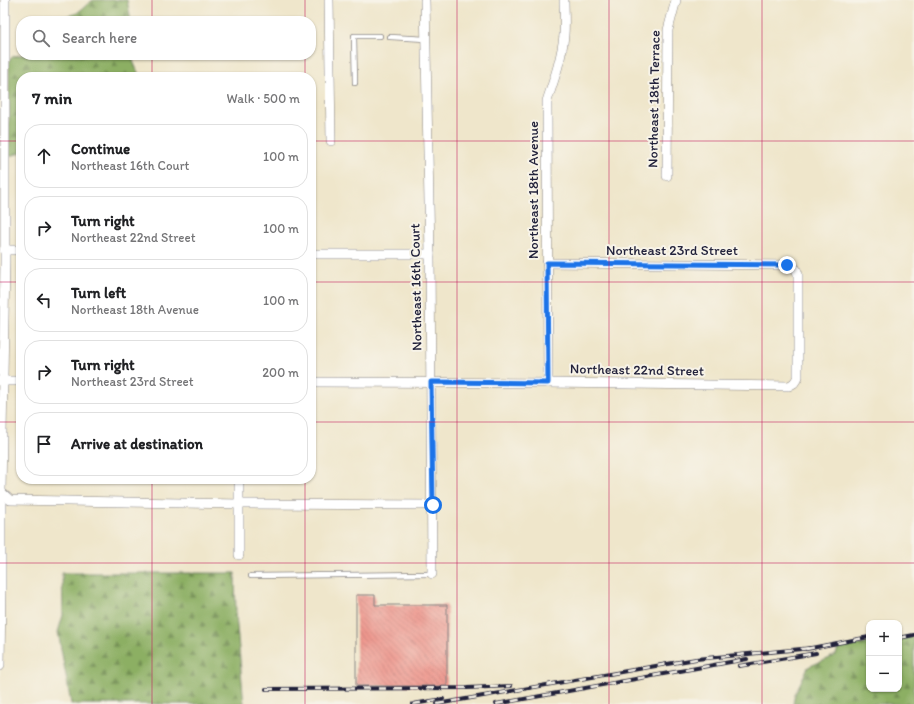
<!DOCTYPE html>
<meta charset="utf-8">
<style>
:root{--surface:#fff;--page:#f6f6f6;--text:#202124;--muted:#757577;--line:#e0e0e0}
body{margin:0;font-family:Itim,sans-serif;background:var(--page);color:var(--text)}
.controls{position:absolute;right:12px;bottom:12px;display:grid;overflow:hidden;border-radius:8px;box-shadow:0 1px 3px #0004}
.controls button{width:36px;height:36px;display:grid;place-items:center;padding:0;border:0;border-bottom:1px solid var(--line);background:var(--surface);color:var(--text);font:20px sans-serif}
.stop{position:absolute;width:12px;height:12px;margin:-9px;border:3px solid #1a73e8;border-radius:50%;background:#fff}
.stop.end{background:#1a73e8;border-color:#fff;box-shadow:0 1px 4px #0008}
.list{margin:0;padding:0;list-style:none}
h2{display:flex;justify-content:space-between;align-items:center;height:52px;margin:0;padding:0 16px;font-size:17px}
h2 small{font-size:13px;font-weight:400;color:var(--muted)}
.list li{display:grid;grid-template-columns:26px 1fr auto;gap:12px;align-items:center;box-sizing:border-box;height:64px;margin:0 8px 8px;padding:0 8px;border:1px solid var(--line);border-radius:16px}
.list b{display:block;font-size:15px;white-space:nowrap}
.list p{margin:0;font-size:13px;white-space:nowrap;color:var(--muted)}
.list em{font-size:13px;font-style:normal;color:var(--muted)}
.icon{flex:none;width:22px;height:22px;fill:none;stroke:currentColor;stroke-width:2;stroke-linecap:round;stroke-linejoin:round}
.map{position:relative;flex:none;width:914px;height:704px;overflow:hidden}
.search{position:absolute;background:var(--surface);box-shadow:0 1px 3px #0004;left:16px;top:16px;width:300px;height:44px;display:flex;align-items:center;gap:10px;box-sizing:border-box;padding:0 14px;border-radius:16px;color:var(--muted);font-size:15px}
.panel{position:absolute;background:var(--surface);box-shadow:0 1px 3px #0004;left:16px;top:72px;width:300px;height:412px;border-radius:16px}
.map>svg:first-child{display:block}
</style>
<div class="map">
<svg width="914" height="704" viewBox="0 0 914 704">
<defs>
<pattern id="forest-firs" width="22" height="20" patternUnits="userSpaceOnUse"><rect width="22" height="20" fill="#8caf63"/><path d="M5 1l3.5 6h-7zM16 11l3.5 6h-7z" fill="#728e53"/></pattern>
<pattern id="building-back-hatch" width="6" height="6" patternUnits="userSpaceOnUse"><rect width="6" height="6" fill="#ed948b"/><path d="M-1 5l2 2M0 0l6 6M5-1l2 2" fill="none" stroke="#c07873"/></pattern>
</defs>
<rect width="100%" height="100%" fill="#f7f3e8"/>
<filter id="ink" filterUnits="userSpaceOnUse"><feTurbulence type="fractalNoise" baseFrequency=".025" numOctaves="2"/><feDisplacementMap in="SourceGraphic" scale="8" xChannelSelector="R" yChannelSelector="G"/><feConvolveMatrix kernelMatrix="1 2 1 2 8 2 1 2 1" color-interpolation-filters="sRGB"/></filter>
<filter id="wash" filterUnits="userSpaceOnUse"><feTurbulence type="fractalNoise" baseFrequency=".012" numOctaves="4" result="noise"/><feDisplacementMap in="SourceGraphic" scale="16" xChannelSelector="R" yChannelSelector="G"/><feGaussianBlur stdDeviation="0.9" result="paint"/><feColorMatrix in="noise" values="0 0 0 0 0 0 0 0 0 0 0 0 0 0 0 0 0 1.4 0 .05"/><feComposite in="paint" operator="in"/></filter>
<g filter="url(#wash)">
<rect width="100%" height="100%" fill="#efe6cb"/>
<g fill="url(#forest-firs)" stroke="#57684f">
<path d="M 93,0 L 127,0 L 131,21 L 51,21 L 77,13 Z"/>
<path d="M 21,55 L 133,55 L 133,61 L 140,77 L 21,77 L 21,153 L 9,156 L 9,60 L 14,56 Z"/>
<path d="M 62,573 L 235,573 L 236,615 L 244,704 L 71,704 L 58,632 L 63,615 Z"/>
<path d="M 914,635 L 914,704 L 793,704 L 795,694 L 808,667 L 836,655 L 838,648 L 869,643 L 869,689 L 899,689 L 899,638 Z"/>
</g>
<g id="blocks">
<path fill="url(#building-back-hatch)" d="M 356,595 L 375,595 L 375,605 L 447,605 L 447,686 L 356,686 Z"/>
</g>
</g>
<g filter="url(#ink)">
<use href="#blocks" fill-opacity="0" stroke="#888483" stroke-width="1"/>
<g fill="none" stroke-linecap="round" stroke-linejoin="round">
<defs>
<g id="lane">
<path d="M 390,37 L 426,39"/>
<path d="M 355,83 L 354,36 L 380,36"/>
<path d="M 251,576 L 432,574"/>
</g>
<g id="street">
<path d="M 329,0 L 331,141"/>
<path d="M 425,0 L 430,254 L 432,574"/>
<path d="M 667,176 L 668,30 L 676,0"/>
<path d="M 4,250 L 21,250"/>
<path d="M 311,254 L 430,254"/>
<path d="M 0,381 L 21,381"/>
<path d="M 311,382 L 548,383 L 789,386 L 794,383 L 798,377 L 798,274 L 796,269 L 787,265 L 547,263"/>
<path d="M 548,383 L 547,101 C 554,80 562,57 564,35 C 565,23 564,11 564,0"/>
<path d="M 239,479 L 239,555"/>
<path d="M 0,491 L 10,500 L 240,504 L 433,505"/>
<path d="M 0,666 L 1,589 L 1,491 L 5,262 L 5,0"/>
</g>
</defs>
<use href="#lane" stroke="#888483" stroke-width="6"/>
<use href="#street" stroke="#888483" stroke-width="10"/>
<use href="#lane" stroke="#fff" stroke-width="4.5"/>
<use href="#street" stroke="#fff" stroke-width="9"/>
<defs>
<g id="rail">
<path d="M 899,638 L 914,635"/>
<path d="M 806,649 L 869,637"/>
<path d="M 739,666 L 816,653"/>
<path d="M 266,689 L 467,688 L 511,686"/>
<path d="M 413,704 L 443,699"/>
<path d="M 437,704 L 696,659 L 812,648"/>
<path d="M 496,704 L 747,659"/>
</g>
</defs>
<use href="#rail" stroke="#22223b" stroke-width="4"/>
<use href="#rail" stroke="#f7f3e8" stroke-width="2.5" stroke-dasharray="8" stroke-linecap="butt"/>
</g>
</g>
<g fill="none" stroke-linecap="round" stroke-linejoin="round" filter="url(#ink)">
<path stroke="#1a73e8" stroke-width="5" d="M 433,505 L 431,382 L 548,383 L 547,263 L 787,265"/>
</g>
<path fill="none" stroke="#c2185b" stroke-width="1" stroke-opacity="0.55" d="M 152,0 L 152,21M 305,0 L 305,21M 457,0 L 457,704M 609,0 L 609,704M 762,0 L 762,704M 152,55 L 152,77M 305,55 L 305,77M 0,141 L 21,141M 311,141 L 914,141M 0,282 L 21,282M 311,282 L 914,282M 0,422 L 21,422M 311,422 L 914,422M 152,479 L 152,704M 305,479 L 305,704M 0,563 L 914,563"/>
<g text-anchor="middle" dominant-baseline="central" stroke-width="4" stroke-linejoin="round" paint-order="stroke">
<g font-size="14" fill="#22223b" stroke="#f7f3e8">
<text transform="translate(654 99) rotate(-89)">Northeast 18th Terrace</text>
<text transform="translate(533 190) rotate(-90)">Northeast 18th Avenue</text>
<text x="672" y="250">Northeast 23rd Street</text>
<text transform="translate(416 287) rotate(-91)">Northeast 16th Court</text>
<text transform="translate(637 370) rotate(1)">Northeast 22nd Street</text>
</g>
</g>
</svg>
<div class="controls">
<button>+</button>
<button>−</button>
</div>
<div class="stop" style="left:433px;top:505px"></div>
<div class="stop end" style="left:787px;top:265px"></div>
<div class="search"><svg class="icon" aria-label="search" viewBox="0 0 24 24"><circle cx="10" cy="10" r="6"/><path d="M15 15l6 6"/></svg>Search here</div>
<section class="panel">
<h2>7 min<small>Walk · 500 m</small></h2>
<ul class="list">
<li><svg class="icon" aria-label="ahead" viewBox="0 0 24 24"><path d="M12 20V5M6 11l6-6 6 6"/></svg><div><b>Continue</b><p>Northeast 16th Court</p></div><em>100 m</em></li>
<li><svg class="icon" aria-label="right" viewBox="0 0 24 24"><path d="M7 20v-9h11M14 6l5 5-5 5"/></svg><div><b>Turn right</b><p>Northeast 22nd Street</p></div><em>100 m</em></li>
<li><svg class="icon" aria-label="left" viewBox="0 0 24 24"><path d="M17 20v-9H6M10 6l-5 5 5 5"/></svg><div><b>Turn left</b><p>Northeast 18th Avenue</p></div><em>100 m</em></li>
<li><svg class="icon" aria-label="right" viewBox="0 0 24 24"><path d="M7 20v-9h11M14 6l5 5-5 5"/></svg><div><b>Turn right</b><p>Northeast 23rd Street</p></div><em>200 m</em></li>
<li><svg class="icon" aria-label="arrive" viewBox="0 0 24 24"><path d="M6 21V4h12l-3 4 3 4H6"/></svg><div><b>Arrive at destination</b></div></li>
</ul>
</section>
</div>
